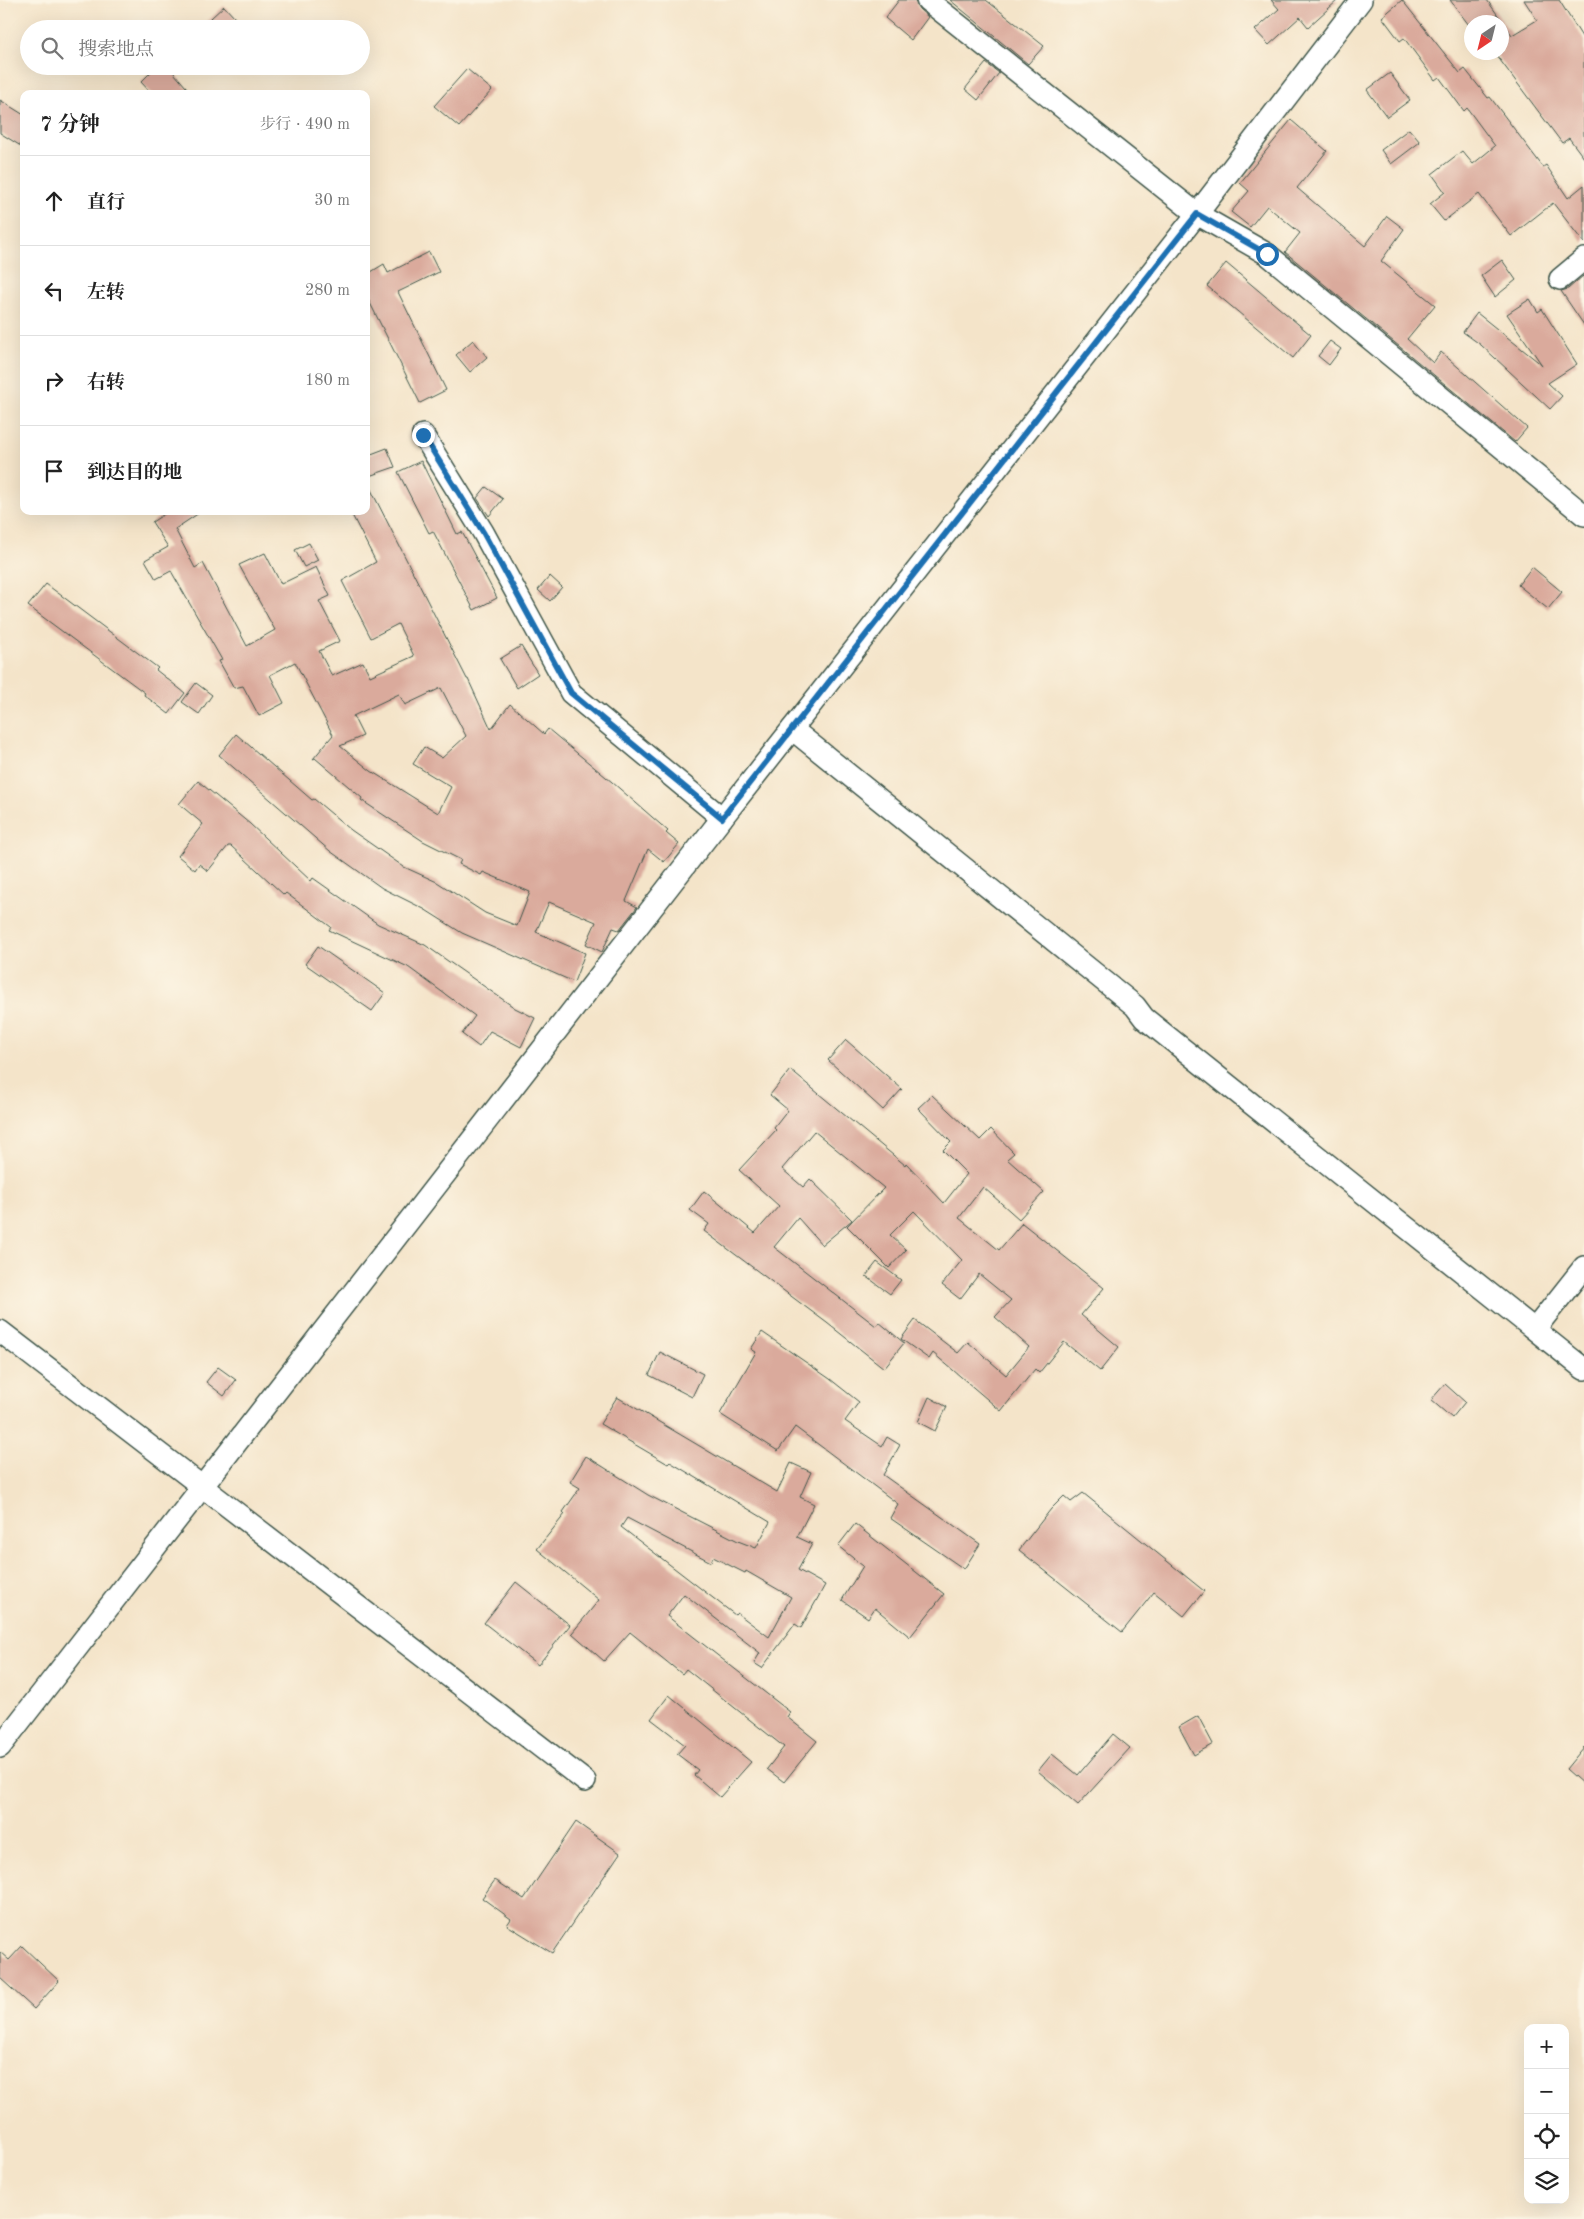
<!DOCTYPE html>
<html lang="zh">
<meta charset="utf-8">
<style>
:root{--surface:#fff;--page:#f2f2f2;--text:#222;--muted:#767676;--line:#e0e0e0}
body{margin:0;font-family:"Old Standard TT","Noto Serif SC",serif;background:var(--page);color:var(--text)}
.controls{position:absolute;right:15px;bottom:15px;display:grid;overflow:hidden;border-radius:10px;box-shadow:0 5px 20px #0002}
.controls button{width:45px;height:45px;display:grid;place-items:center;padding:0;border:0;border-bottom:1px solid var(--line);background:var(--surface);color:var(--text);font:25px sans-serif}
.compass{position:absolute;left:1464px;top:15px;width:45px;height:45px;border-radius:50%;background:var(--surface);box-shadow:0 5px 20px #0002;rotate:215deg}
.stop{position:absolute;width:15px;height:15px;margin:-11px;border:4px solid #1f6fb2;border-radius:50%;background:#fff}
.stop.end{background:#1f6fb2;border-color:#fff;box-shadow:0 1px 5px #0008}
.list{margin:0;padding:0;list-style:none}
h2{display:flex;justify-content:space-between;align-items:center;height:65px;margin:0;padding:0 20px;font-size:21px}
h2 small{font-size:16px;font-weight:400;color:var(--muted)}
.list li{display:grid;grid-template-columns:32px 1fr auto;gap:15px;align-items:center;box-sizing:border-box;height:90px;padding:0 20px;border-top:1px solid var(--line)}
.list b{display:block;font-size:19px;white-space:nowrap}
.list em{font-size:16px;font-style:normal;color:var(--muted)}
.icon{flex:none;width:28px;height:28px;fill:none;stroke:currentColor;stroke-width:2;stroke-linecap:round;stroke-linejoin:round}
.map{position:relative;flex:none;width:1584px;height:2219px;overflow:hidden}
.search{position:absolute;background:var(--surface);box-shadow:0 5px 20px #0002;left:20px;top:20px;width:350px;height:55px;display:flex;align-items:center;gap:12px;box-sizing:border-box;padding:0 18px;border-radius:28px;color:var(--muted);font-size:19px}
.panel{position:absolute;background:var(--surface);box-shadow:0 5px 20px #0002;left:20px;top:90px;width:350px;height:425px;border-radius:10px}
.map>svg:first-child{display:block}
</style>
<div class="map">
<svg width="1584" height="2219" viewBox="0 0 1584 2219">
<rect width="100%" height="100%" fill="#fcf5e5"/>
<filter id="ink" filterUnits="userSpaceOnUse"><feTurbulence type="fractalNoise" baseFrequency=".02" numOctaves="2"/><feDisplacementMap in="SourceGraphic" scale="10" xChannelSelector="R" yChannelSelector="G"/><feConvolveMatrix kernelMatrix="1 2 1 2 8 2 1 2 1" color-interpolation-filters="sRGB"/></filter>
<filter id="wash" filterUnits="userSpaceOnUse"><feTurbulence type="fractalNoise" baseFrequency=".0096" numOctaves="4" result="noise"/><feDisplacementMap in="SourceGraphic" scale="20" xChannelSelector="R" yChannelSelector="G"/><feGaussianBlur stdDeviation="1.12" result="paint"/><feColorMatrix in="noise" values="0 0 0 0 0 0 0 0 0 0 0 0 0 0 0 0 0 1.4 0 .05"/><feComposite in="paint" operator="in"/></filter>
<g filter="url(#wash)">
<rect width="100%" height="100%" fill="#f4e4c9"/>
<g id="blocks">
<g fill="#daaa9c" fill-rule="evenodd">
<path d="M 899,0 L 915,0 L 919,9 L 928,17 L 911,40 L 885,18 Z"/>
<path d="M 950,0 L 986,0 L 1044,46 L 1028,64 Z"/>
<path d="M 1271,0 L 1338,0 L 1308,27 L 1300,17 L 1269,45 L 1255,30 L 1279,9 Z"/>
<path d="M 1402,0 L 1460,73 L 1465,69 L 1488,98 L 1490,97 L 1543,167 L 1546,165 L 1568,198 L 1584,185 L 1584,243 L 1553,203 L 1511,236 L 1479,194 L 1444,221 L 1430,204 L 1445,192 L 1432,174 L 1462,151 L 1473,164 L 1495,146 L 1467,108 L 1464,111 L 1439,77 L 1435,80 L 1404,38 L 1400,41 L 1382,17 Z"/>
<path d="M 1450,0 L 1487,0 L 1512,35 L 1537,20 L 1524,0 L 1559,0 L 1584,40 L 1584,158 L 1569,138 L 1562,143 L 1494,52 L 1502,52 L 1502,22 L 1472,22 L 1472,29 Z"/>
<path d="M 224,6 L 245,29 L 199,29 Z"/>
<path d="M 986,63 L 999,73 L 978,100 L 965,89 Z"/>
<path d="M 157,66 L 168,66 L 192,94 L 152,94 L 141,82 Z"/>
<path d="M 467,69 L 492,90 L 459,127 L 434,106 Z"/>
<path d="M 1390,73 L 1410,100 L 1387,117 L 1367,90 Z"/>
<path d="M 0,100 L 24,115 L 24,148 L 0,133 Z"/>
<path d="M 1291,120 L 1327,151 L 1297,188 L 1365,246 L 1387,216 L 1404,229 L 1381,261 L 1435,305 L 1407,339 L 1433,363 L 1441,352 L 1527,428 L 1515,442 L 1285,252 L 1300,233 L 1267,206 L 1250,227 L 1231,212 L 1249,191 L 1240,183 Z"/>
<path d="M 1409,129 L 1420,142 L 1391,164 L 1381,150 Z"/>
<path d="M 429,252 L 439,272 L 398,292 L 446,390 L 420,403 L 366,295 L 366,275 L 384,264 L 388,273 Z"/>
<path d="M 1502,260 L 1516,280 L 1495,297 L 1481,276 Z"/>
<path d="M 1226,263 L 1311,335 L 1293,358 L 1207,286 Z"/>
<path d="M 1583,276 L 1584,278 L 1584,325 L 1561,291 L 1568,289 Z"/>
<path d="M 1530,299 L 1538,312 L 1542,309 L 1577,364 L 1548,383 L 1562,396 L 1550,409 L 1481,345 L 1463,332 L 1477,313 L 1542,365 L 1507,314 Z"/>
<path d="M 473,340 L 487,357 L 470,372 L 456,355 Z"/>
<path d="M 1330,341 L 1341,349 L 1329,365 L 1318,356 Z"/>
<path d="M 387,448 L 395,467 L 366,477 L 366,456 Z"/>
<path d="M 421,461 L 457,534 L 462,532 L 497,598 L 474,610 L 433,531 L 429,533 L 398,472 Z"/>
<path d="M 366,480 L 467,679 L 468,679 L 491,729 L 510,704 L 544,734 L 548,729 L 612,782 L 668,831 L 666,833 L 679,844 L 664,862 L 648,849 L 626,901 L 637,907 L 619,930 L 613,928 L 602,952 L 586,944 L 596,922 L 549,902 L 536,932 L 585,953 L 574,982 L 462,933 L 424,909 L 382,888 L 330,851 L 219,755 L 236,734 L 312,800 L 314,799 L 351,830 L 404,867 L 437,882 L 485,913 L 517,926 L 530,892 L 483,872 L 481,875 L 459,864 L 461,860 L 423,841 L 361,800 L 362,798 L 315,758 L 313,759 L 333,735 L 295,662 L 270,675 L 284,703 L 259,716 L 243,686 L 234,688 L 219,661 L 222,660 L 171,571 L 156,579 L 145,560 L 168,547 L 152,522 L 169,511 L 202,511 L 175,529 L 195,568 L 203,563 L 247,646 L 275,630 L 239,565 L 265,553 L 281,584 L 316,567 L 330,596 L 319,601 L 340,641 L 319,651 L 332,676 L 363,662 L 370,676 L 414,656 L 398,624 L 371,638 L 342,581 L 376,562 L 350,511 L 366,511 ZM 441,688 L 466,736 L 442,758 L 424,747 L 413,764 L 451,787 L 438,813 L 371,771 L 340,746 L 363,736 L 353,716 L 399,694 L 405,705 Z"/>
<path d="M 486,487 L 503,499 L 489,516 L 477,498 Z"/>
<path d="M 309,543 L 318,560 L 304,567 L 295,550 Z"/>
<path d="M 1532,567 L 1562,592 L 1548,609 L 1518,585 Z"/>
<path d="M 550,576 L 562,587 L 550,601 L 538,590 Z"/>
<path d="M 46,584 L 158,668 L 156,670 L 185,693 L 169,714 L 144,695 L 145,693 L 28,606 Z"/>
<path d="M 521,646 L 538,674 L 517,688 L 500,659 Z"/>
<path d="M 196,683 L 212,695 L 199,714 L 182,702 Z"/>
<path d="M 198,781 L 250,824 L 311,881 L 313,878 L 378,924 L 425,945 L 515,1008 L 535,1018 L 521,1047 L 490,1031 L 479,1047 L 462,1034 L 475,1016 L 408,967 L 329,930 L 331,927 L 286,893 L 284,895 L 231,846 L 228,846 L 208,871 L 199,864 L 195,870 L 178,856 L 203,824 L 179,804 Z"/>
<path d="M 318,946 L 385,993 L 372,1011 L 305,964 Z"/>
<path d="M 846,1040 L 902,1089 L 883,1110 L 828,1060 Z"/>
<path d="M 790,1070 L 905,1165 L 906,1163 L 944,1203 L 967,1174 L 943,1150 L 951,1142 L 918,1108 L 932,1095 L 980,1140 L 991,1129 L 1014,1153 L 1007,1159 L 1044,1192 L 1019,1219 L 983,1187 L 959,1218 L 999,1250 L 1022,1223 L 1104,1288 L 1081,1315 L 1119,1347 L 1100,1371 L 1064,1342 L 1039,1373 L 1035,1369 L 1001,1411 L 933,1353 L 929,1359 L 901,1339 L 915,1320 L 958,1353 L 968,1342 L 1006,1375 L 1029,1347 L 995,1317 L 1011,1300 L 979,1274 L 960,1299 L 942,1285 L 962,1260 L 914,1211 L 890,1235 L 906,1250 L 889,1268 L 847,1226 L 884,1188 L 814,1131 L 782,1169 L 803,1187 L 810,1179 L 852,1220 L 822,1245 L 798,1218 L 774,1247 L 876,1326 L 879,1322 L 904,1343 L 884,1368 L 827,1323 L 704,1231 L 709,1224 L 690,1210 L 704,1191 L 755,1233 L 779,1206 L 739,1170 L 776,1130 L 774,1128 L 788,1110 L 770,1095 Z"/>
<path d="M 877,1262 L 901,1280 L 890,1294 L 866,1276 Z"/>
<path d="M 762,1332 L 830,1379 L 859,1402 L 845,1421 L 882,1446 L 887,1437 L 900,1445 L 883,1475 L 980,1544 L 964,1569 L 890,1518 L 898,1504 L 795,1427 L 778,1451 L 720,1414 L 756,1352 L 751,1349 Z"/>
<path d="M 660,1352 L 703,1374 L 692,1397 L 649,1375 Z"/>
<path d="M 218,1367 L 236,1380 L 224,1396 L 206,1382 Z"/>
<path d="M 1445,1384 L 1465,1402 L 1452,1418 L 1431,1400 Z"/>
<path d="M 617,1397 L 777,1492 L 791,1463 L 811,1472 L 800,1497 L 814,1504 L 797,1537 L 812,1544 L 798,1570 L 825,1585 L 801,1628 L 795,1624 L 762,1668 L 754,1663 L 760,1653 L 684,1594 L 667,1616 L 790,1712 L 787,1717 L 817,1741 L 784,1782 L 767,1769 L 784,1747 L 686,1669 L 682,1674 L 630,1632 L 604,1661 L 572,1633 L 599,1600 L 537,1549 L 565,1514 L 563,1512 L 580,1488 L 570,1482 L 586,1456 L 648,1495 L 738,1541 L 756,1548 L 770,1522 L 670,1462 L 668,1464 L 600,1424 ZM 627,1518 L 711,1562 L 713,1557 L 745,1573 L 746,1571 L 791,1597 L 769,1637 L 737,1613 L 735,1615 L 621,1527 Z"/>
<path d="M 929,1397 L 947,1407 L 935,1431 L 918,1422 Z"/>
<path d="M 1083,1493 L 1204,1591 L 1184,1616 L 1154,1592 L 1122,1632 L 1019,1550 L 1051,1509 L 1064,1496 L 1071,1502 Z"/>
<path d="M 855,1524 L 944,1594 L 910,1637 L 875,1608 L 868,1618 L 842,1600 L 863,1566 L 838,1546 Z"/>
<path d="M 516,1582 L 570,1625 L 538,1665 L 484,1623 Z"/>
<path d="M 669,1695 L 751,1762 L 720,1797 L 694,1775 L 698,1770 L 677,1754 L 685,1745 L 651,1719 Z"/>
<path d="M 1198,1716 L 1213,1744 L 1194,1755 L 1179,1727 Z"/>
<path d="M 1113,1734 L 1130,1748 L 1078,1805 L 1038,1771 L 1052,1754 L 1078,1775 Z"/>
<path d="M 1584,1747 L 1584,1785 L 1566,1769 Z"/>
<path d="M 576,1822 L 620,1853 L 552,1953 L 507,1925 L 511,1919 L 482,1898 L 495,1880 L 524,1899 Z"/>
<path d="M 22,1946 L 59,1981 L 34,2009 L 0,1978 L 0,1952 L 9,1960 Z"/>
</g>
</g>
</g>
<g filter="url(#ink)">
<use href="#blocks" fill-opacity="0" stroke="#3f564a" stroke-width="1"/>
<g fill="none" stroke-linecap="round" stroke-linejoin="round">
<defs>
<g id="street">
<path d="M 927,0 L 1197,214 L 1267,254 L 1584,515"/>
<path d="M 1560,279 L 1584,259"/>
<path d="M 423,435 L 483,532 L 571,693 L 722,818"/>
<path d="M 792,729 L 1135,1006 L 1144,1018 L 1584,1369"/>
<path d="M 1535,1329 L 1584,1267"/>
<path d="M 0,1331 L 585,1781"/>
<path d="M 0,1747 L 722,818 L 1197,214 L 1361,0"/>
</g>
</defs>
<use href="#street" stroke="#3f564a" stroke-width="24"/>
<use href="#street" stroke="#fff" stroke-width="21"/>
</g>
</g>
<g fill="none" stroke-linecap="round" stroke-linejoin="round" filter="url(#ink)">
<path stroke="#1f6fb2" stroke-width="6" d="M 423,435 L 483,532 L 571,693 L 722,818 L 1197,214 L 1267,254"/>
</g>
</svg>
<div class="controls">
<button>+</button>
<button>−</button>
<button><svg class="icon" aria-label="locate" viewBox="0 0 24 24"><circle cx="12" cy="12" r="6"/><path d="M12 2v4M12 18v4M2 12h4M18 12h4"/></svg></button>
<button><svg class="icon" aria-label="layers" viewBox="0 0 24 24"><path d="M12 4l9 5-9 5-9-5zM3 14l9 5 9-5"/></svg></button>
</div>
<svg class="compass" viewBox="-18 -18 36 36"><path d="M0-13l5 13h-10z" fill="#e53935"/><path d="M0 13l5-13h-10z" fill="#767676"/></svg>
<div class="stop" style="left:1267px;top:254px"></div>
<div class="stop end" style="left:423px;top:435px"></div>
<div class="search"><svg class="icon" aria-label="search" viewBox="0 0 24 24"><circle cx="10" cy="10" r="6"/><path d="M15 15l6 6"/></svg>搜索地点</div>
<section class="panel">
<h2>7 分钟<small>步行 · 490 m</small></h2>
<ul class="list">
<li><svg class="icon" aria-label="ahead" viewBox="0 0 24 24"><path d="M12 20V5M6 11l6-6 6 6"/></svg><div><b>直行</b></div><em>30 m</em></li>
<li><svg class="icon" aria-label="left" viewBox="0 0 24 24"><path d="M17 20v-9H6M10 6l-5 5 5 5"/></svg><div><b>左转</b></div><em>280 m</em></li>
<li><svg class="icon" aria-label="right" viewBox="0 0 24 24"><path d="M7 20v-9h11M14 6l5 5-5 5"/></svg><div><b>右转</b></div><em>180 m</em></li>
<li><svg class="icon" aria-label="arrive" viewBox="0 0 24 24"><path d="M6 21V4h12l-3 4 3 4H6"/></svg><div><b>到达目的地</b></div></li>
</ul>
</section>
</div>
